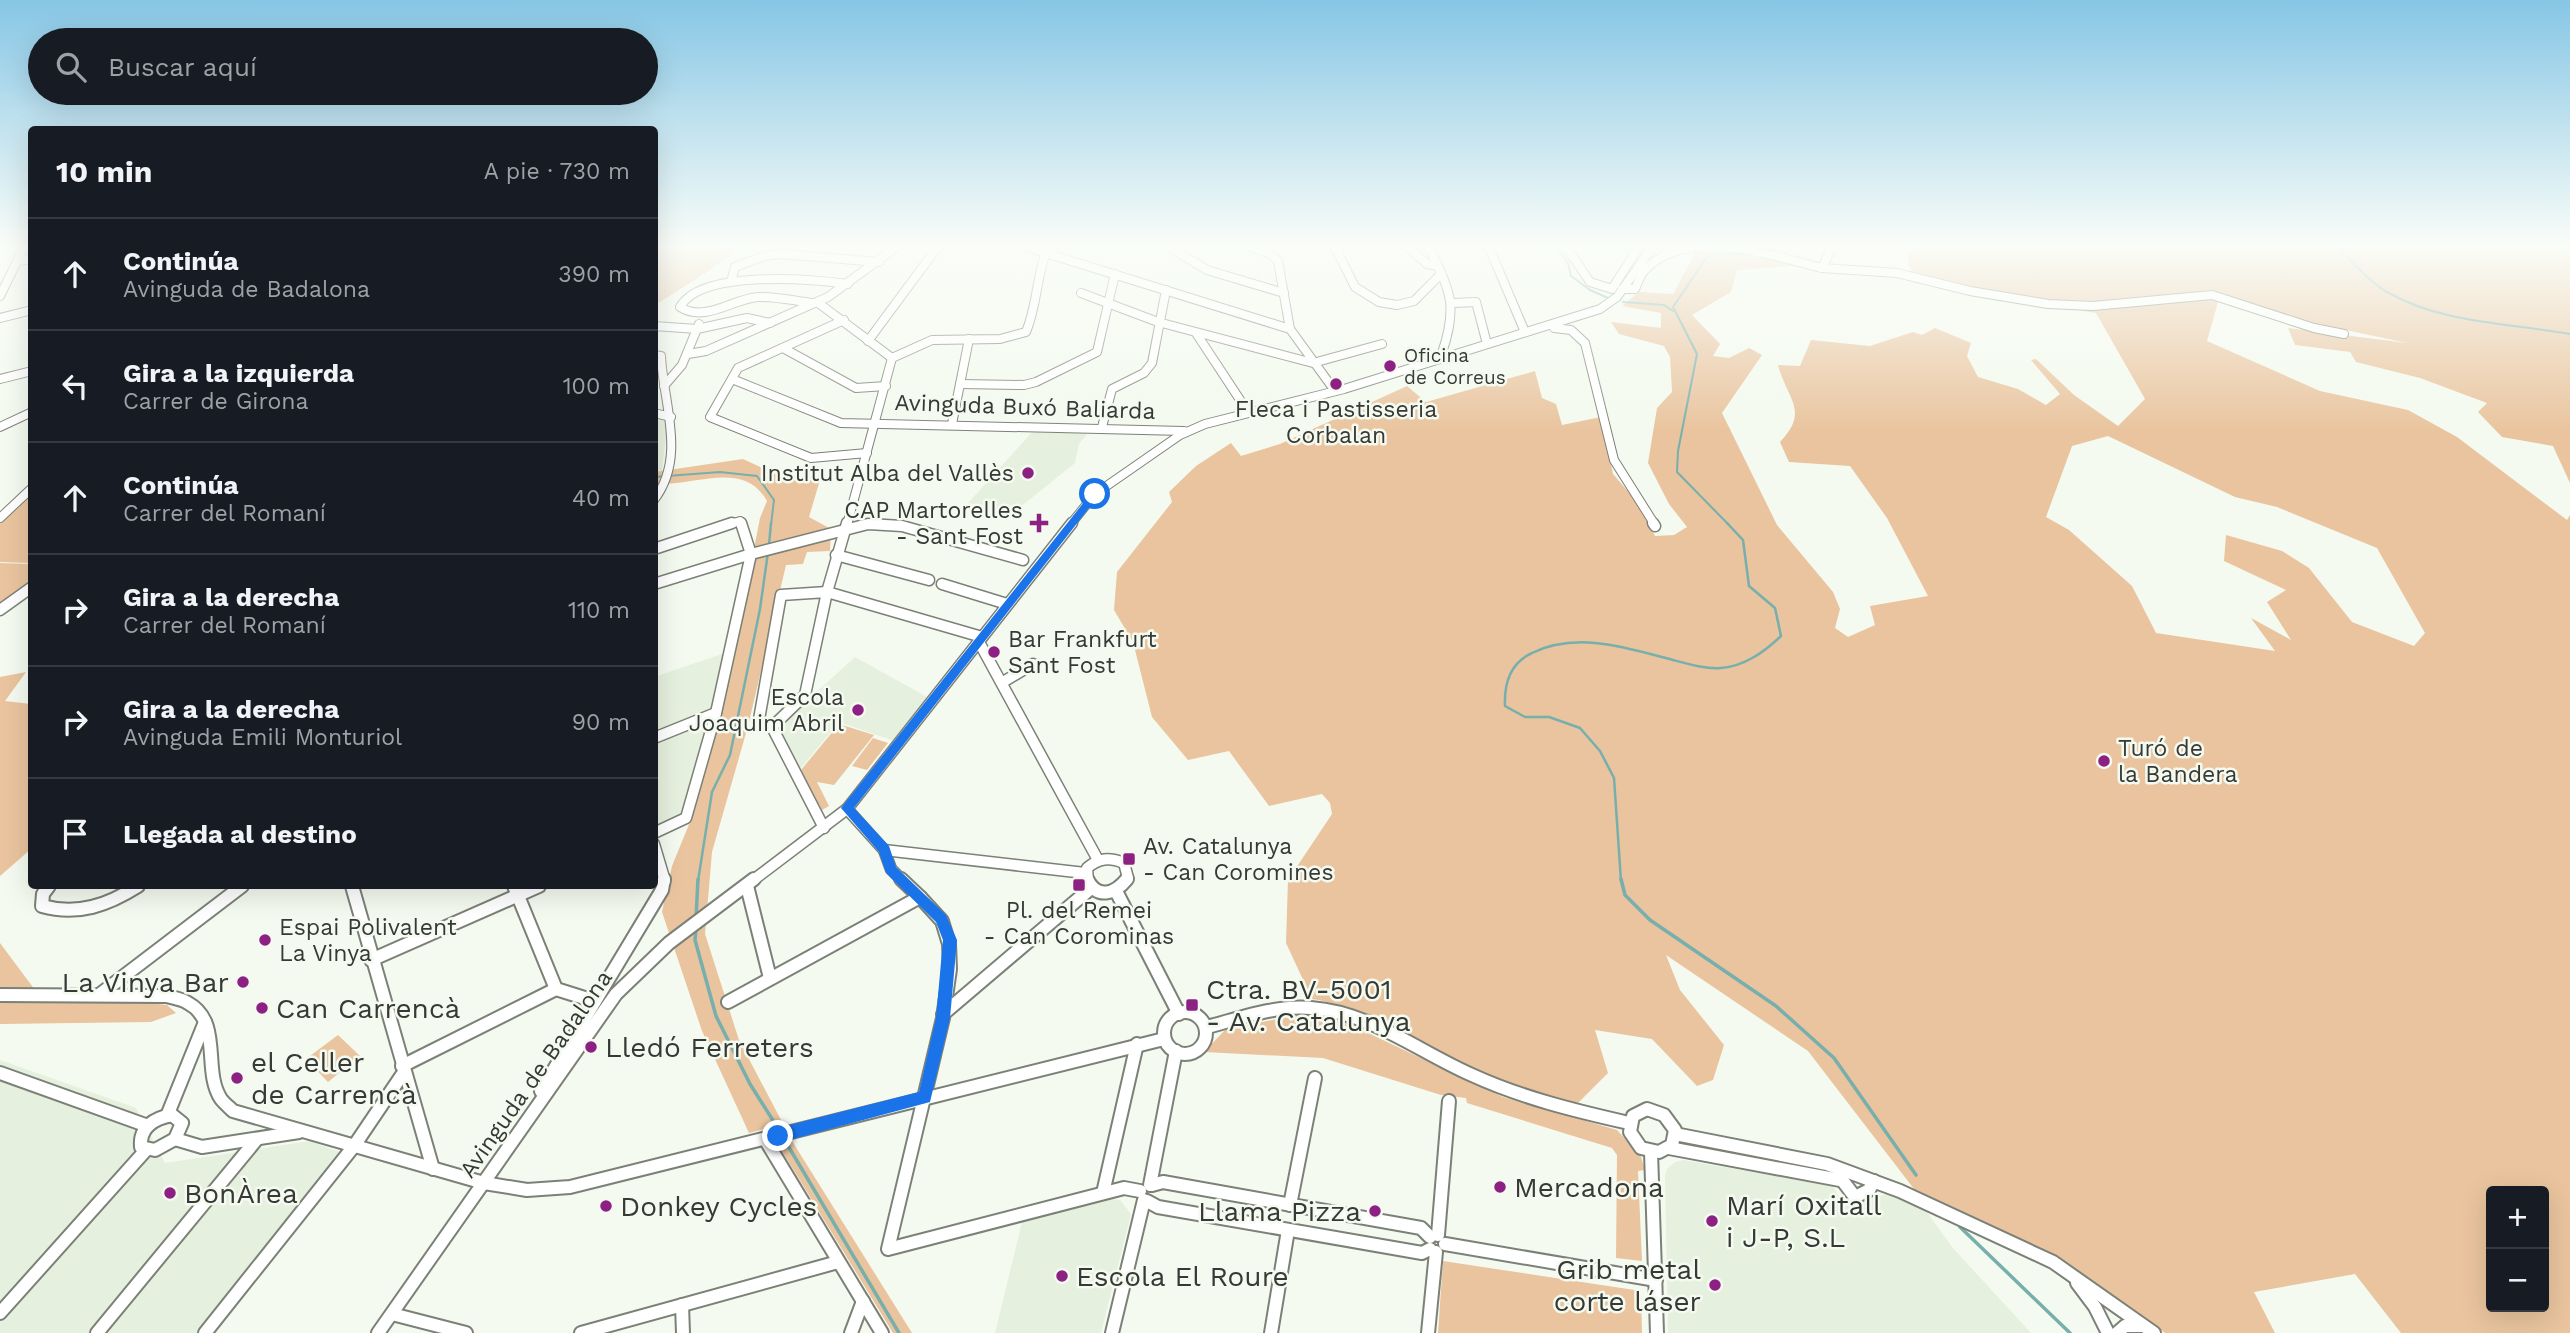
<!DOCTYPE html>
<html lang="es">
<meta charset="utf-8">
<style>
:root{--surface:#171b24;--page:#20242c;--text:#f1f3f6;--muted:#9ea1a6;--line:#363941}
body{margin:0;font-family:"Work Sans",sans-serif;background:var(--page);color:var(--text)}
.controls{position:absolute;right:21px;bottom:21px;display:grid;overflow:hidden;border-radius:7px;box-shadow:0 7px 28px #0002}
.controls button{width:63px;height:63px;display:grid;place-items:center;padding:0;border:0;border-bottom:2px solid var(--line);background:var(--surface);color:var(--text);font:35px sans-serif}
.stop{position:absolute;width:21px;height:21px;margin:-16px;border:5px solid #1a73e8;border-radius:50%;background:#fff}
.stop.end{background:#1a73e8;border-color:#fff;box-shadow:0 2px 7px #0008}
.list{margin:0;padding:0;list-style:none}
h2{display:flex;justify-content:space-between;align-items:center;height:91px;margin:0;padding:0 28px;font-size:30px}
h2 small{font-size:23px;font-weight:400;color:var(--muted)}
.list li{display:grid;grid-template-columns:46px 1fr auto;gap:21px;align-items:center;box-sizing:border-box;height:112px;padding:0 28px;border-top:2px solid var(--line)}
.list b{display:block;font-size:26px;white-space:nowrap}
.list p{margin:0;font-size:23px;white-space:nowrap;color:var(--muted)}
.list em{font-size:23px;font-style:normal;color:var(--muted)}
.icon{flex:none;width:38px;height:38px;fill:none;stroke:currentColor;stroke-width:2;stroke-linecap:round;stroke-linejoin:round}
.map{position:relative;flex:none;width:2570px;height:1333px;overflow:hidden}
.search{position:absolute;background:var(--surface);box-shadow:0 7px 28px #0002;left:28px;top:28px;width:630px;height:77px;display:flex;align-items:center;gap:18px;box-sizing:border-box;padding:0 24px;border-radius:38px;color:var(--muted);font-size:26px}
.panel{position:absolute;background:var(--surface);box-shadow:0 7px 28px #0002;left:28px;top:126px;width:630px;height:763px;border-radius:7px}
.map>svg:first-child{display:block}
</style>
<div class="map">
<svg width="2570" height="1333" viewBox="0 0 2570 1333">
<rect width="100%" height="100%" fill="#f4faef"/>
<g fill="#e6f0de">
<path d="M 654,415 L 664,418 L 666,435 L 662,471 L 655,473 Z"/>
<path d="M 1034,430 L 1089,431 L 1079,444 L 1075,463 L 1009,516 L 968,503 Z"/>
<path d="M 734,650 L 724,702 L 692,817 L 656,836 L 654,677 Z"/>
<path d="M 855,657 L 929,698 L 894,741 L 839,722 L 800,769 L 778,727 Z"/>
<path d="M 0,1060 L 136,1108 L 165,1163 L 310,1141 L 353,1157 L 216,1333 L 0,1333 Z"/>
<path d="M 1683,1160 L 1833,1186 L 1844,1206 L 1890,1193 L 1924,1208 L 1952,1247 L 2031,1333 L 1668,1333 L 1665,1177 L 1667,1169 L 1675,1162 Z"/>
<path d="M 1105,1198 L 1120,1200 L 1131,1214 L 1101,1333 L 995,1333 L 1023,1218 Z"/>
</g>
<g fill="#e9c49e" fill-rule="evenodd">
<path d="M 655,245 L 742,245 L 707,272 L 655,305 Z"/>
<path d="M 1767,245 L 1778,245 L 1777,252 L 1797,257 L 1793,266 L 1737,270 L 1731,292 L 1692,315 L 1720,344 L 1713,356 L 1729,358 L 1749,348 L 1762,355 L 1722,413 L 1777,525 L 1833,592 L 1840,609 L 1835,628 L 1848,637 L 1875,625 L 1870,606 L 1928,596 L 1887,518 L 1850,466 L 1789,462 L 1780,442 C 1810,411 1787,399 1778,365 L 1800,366 L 1811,340 L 1870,346 L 1913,332 L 1922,335 L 1935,328 L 1971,343 L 1967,356 L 1978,377 L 2018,389 L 2046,405 L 2060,394 L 2031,360 L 2036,359 L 2074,395 L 2118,426 L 2145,399 L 2096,313 L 1915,283 L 1907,258 L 1914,245 L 2570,245 L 2570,483 L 2553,446 L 2502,437 L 2478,412 L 2487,403 L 2420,378 L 2356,362 L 2350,352 L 2295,345 L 2288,328 L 2407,343 L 2308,322 L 2264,308 L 2218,302 L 2207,341 L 2320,391 L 2408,410 L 2457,437 L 2567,520 L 2570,515 L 2570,1333 L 2401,1333 L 2355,1274 L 2254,1292 L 2275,1333 L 2165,1333 L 2055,1256 L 1914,1189 L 1808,1051 L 1666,955 L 1680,990 L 1724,1045 L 1713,1080 L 1697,1086 L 1652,1039 L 1595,1030 L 1608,1073 L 1577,1104 C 1539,1092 1501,1082 1465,1066 C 1414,1043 1368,1007 1312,999 L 1286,943 L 1288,880 L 1332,814 L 1330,803 L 1322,794 L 1269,806 L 1229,751 L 1188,760 L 1152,717 L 1133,642 L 1114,610 L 1117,572 L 1172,502 L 1169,492 L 1196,466 L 1231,443 L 1241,456 L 1280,444 L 1407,386 L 1426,402 L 1535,371 L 1542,398 L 1556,404 L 1562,425 L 1601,417 L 1613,474 L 1643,509 L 1655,536 L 1674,535 L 1687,527 L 1669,504 L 1648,463 L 1657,408 L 1672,392 L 1670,357 L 1664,346 L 1619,334 L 1611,322 L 1661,328 L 1661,313 L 1622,306 L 1639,292 L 1673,294 L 1697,249 L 1765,258 ZM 2108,436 L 2235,497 L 2277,507 L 2377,548 L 2425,633 L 2414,646 L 2352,622 L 2309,568 L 2282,551 L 2226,535 L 2224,561 L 2286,590 L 2267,602 L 2291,640 L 2251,618 L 2275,651 L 2156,633 L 2132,586 L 2069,530 L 2046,517 L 2072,446 ZM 2491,1191 L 2544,1191 L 2544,1307 L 2491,1307 Z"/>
<path d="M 743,459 L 788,480 L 820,480 L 809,517 L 831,529 L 830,551 L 807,552 L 803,564 L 786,565 L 748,726 L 712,852 L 705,934 L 739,1040 L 792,1141 L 912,1333 L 893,1333 L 768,1128 L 749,1133 L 702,1031 L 662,912 L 672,866 L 692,817 L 724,702 L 760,518 L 767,501 C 743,458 692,488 655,483 L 655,472 Z"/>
<path d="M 31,492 L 31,563 L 0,562 L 0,523 Z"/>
<path d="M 0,563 L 31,564 C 31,591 22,593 0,605 Z"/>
<path d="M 26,672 L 5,701 L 31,704 L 31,849 L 0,876 L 0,677 Z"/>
<path d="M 839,724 L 874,735 L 834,785 L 817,782 L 829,806 L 822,810 L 801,770 Z"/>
<path d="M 873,738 L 888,743 L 867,770 L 852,766 Z"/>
<path d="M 0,943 L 35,990 L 0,989 Z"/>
<path d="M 0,1000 L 141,1002 L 167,1005 L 176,1013 L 151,1022 L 0,1024 Z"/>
<path d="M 1313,1012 L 1345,1022 L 1503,1097 L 1617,1130 L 1641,1157 L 1645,1170 L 1638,1171 L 1642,1261 L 1616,1258 L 1617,1155 L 1612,1148 L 1467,1103 L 1466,1098 L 1441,1095 L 1323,1058 L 1204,1052 L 1226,1029 Z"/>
<path d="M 338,1035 L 360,1056 L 328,1082 L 306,1059 Z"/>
<path d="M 1443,1261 L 1641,1291 L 1642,1333 L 1438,1333 Z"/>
</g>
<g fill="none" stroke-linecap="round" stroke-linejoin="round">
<g stroke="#77afad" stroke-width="2">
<path d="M 1555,245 L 1568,263 L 1571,276 L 1590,290 L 1608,298"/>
<path d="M 2335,246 C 2353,260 2367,281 2387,292 C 2443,324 2509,323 2570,334"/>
<path d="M 1623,302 L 1664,305 L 1673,311"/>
<path d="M 654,477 L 720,472 L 757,476 L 774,500 L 771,525"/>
<path d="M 1729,525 L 1677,472 L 1678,451 L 1697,354 L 1673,307 L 1709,254 L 1746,254"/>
</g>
<g stroke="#77afad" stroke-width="2.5">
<path d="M 769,545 L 771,523"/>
<path d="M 698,881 L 712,792 L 730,755 L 760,609 L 768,552"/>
<path d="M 1621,881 L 1614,778 L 1600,751 L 1580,728 L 1549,717 L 1525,717 L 1505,706 C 1504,683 1510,663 1532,653 C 1577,631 1627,648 1673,660 C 1688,664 1705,669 1721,668 C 1745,666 1764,652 1781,636 L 1775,608 L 1749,586 L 1743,540 L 1727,523"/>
</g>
<g stroke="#77afad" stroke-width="3.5">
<path d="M 1621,879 L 1625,895 L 1650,920 L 1776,1006 L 1834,1058 L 1916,1175"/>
<path d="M 696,918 L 698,879"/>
<path d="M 696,928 L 695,940 L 716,1016 L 750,1084 L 779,1130"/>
<path d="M 784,1139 L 899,1333"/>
<path d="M 1960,1227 L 2070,1333"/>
</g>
<defs>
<g id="minor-far2">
<path d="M 1020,245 L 1290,329"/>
<path d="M 1166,245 L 1207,270 L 1284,293"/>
<path d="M 1244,245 L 1268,253"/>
<path d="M 1260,245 L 1278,261 L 1290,329 L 1335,391"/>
<path d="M 1334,245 L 1355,287 L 1379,302 L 1397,305 L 1414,301 L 1441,274"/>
<path d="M 1405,245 L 1427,264 L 1438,266"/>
<path d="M 1428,245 C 1449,290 1459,303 1442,353 L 1445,356"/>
<path d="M 1488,245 L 1525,332"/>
<path d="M 1565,245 L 1590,282 L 1612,289 L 1640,245"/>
<path d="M 18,261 L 32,259"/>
<path d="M 1822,268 L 1897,273 L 1970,291 L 2048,304 L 2093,306 L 2212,295 L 2314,328 L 2344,334"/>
<path d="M 731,282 L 735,267 L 764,256 L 781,254 L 879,262"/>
<path d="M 1622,289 L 1635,289 C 1638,283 1640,275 1645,270 C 1686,225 1772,256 1822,268 L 1833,245"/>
<path d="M 1081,293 L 1158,322 L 1313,363 L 1382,344"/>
<path d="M 0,296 L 25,245"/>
<path d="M 817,302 L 892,358"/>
<path d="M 813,303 C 795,301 776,296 758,297 C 732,299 705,323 680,307 C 701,269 811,279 848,284"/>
<path d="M 1453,303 L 1476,302 L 1487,344"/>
<path d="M 0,318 L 32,310"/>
<path d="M 844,320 L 738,368 L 710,417 L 811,458 L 867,453"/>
<path d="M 654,326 L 697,329 L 747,318 L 770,323"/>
<path d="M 1554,328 L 1571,330 L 1585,343 L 1614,460 L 1655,525"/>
<path d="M 1196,333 L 1248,412"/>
<path d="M 868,341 L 939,245"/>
<path d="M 783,348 L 856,388 L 886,386"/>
<path d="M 688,354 L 706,351 L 828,297 L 899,245"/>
<path d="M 654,355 L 661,356 C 663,403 687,457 654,500"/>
<path d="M 892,358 L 932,340 L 1000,339 L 1026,332 C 1038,304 1036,273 1049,245"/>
<path d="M 0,379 L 32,371"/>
<path d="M 732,379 L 841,423 L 1184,431"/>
<path d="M 960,384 L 1024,385 L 1036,382 L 1097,352 L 1115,274"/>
<path d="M 664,386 L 682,365 L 699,324"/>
<path d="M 654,413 L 671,417"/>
<path d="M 952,424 L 969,339"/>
<path d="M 0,427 L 32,412"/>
<path d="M 1102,427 L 1112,389 L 1144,373 L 1152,363 L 1166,290"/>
<path d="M 0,518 L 32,488"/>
<path d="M 727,525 L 740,521 L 741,525"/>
<path d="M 847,525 L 892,358"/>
<path d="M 863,525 L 889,525"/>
<path d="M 1070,525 L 1095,494 L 1180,435 L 1205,424 L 1344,389 L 1600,309 L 1617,297 L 1654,245"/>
</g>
<g id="minor-far1">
<path d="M 1653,523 L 1655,526"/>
<path d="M 654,549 L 732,523"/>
<path d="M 836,555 L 929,580"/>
<path d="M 654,584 L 751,554 L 868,524 L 902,526 L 1023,560"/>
<path d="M 942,584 L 1007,604"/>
<path d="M 827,592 L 982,637"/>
<path d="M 827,592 L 805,695 L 772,727 L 758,725 L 781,595 Z"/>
<path d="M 827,592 L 847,523"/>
<path d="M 0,610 L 32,587"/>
<path d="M 979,642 L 1098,860"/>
<path d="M 1003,682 L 1033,664"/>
<path d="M 772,727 L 824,828"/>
<path d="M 654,738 L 716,713"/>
<path d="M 847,809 L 884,850 L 891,869 L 903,881"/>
<path d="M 654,833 L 686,818 L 716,713 L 751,554 L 741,523"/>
<path d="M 654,844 L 665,881"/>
<path d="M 884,850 L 1085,873"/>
<path d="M 752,881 L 847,809 L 1072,523"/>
<path d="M 1088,881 L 1087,868 C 1099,858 1109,857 1124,863 L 1128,878 L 1126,881"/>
</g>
<g id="minor">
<path d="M 1087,879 C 1097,900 1115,894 1127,879"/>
<path d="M 49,886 L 43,894 L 42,906 C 78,916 108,905 138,886"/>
<path d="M 352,886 L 433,1169"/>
<path d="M 514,886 L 556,989 L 594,1001"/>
<path d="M 747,886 L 770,978"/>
<path d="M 1116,891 L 1179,1014"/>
<path d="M 920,897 L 942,921 L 949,944 L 950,969 L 943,1018 L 888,1249 L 1124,1188 L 1140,1191"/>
<path d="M 371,960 L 539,886"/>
<path d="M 0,995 L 167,996 C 174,998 182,999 188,1003 C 223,1022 202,1071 221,1099 C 224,1103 229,1107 233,1111 L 484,1183 L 527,1190 L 570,1187 L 1164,1039"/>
<path d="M 99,995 L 242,886"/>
<path d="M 728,1002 L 920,897 L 901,879"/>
<circle cx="1185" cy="1033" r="21"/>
<path d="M 943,1014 L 1090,889"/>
<path d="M 1207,1027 C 1241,1018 1276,1005 1311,1008 C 1370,1012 1419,1052 1472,1075 C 1522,1098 1576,1111 1629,1123"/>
<path d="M 402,1066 L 556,989"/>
<path d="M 0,1073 L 148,1126"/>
<path d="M 541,1091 L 662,890 L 664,879"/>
<path d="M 1647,1109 L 1664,1115 L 1675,1130 L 1672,1145 L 1659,1152 L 1641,1148 L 1630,1132 L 1633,1116 Z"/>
<path d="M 172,1115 L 182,1123 L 175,1139 L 155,1150 L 141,1147 C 139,1127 155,1118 172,1115 Z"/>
<path d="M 167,1116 L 205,1022"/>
<path d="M 1675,1134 L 1827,1164 L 1900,1191 L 2053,1262 L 2154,1333"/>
<path d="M 175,1139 L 202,1147 L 299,1132"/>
<path d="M 765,1139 L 882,1333"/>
<path d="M 1669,1148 L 1840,1180"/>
<path d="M 1651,1152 L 1657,1333"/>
<path d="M 1839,1176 L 1855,1197 L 1869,1190 L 1874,1181"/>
<path d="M 1150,1185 L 1176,1051"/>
<path d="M 1152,1185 L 1163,1182 L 1421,1228 L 1430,1237"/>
<path d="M 1103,1193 L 1137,1044"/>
<path d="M 1147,1201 L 1158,1207 L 1422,1253 L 1430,1249"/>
<path d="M 1290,1205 L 1315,1078"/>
<path d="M 1438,1235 L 1449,1101"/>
<path d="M 1445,1244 L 1656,1280"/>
<path d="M 2077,1283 L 2095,1307 L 2108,1333"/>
<path d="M 682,1305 L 683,1333"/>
<path d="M 0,1313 L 146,1150"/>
<path d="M 392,1314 L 466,1333"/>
<path d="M 97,1333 L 257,1139"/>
<path d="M 205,1333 L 354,1146 L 404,1072"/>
<path d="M 378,1333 L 616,994 L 669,943 L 754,879"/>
<path d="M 581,1333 L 838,1262"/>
<path d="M 851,1333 L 863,1301"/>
<path d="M 1112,1333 L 1144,1200"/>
<path d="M 1271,1333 L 1288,1230"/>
<path d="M 1428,1333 L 1436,1252"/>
<path d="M 2117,1333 L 2125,1326 L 2141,1326"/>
</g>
</defs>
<use href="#minor-far2" stroke="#7b8177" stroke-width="10"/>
<use href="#minor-far1" stroke="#7b8177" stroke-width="13"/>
<use href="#minor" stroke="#7b8177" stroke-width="16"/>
<use href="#minor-far2" stroke="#fff" stroke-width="8"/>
<use href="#minor-far1" stroke="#fff" stroke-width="10"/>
<use href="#minor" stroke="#fff" stroke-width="12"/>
</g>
<linearGradient id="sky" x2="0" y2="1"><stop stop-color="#86c6e5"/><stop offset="0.57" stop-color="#fafdf8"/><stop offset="1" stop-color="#fafdf8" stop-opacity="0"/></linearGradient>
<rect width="2570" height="432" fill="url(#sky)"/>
<path fill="#1a73e8" d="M 1092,492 L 1100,494 L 854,808 L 889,846 L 896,867 L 946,915 L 957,940 L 950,1018 L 930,1102 L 778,1143 L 773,1141 L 771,1136 L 773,1130 L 778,1128 L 919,1092 L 936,1018 L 943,940 L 936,922 L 886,873 L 879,852 L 841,808 Z"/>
<g fill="#8d2083" stroke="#f4faef" stroke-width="2.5">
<circle cx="1390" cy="366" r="7"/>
<circle cx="1336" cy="384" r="7"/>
<circle cx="1028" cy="473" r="7"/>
<path d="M1035.5 512.5h7v7h7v7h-7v7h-7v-7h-7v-7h7z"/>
<circle cx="994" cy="652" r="7"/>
<circle cx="858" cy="710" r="7"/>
<circle cx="2104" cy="761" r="7"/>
<rect x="1122" y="852" width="14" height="14" rx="3.5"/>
<rect x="1072" y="878" width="14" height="14" rx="3.5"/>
<circle cx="265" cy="940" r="7"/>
<circle cx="243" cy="982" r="7"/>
<rect x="1185" y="998" width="14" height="14" rx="3.5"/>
<circle cx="262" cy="1008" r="7"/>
<circle cx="591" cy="1047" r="7"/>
<circle cx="237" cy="1078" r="7"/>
<circle cx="1500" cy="1187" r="7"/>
<circle cx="170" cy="1193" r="7"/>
<circle cx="606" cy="1206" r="7"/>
<circle cx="1375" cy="1211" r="7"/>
<circle cx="1712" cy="1221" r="7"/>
<circle cx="1062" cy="1276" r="7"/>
<circle cx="1715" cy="1285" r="7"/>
</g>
<g text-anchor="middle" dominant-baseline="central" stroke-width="5" stroke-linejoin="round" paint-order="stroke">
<g font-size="19" fill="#363935" stroke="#f4faef" text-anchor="start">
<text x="1404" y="355">Oficina<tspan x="1404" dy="22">de Correus</tspan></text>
</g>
<g font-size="23" fill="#363935" stroke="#f4faef">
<text transform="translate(1025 407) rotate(2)">Avinguda Buxó Baliarda</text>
<text transform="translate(536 1074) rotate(-55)">Avinguda de Badalona</text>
</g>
<g font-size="23" fill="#363935" stroke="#f4faef" text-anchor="start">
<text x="1336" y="409" text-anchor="middle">Fleca i Pastisseria<tspan x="1336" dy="26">Corbalan</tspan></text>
<text x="1014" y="473" text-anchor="end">Institut Alba del Vallès</text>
<text x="1023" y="510" text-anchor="end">CAP Martorelles<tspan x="1023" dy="26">- Sant Fost</tspan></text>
<text x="1008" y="639">Bar Frankfurt<tspan x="1008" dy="26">Sant Fost</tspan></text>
<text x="844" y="697" text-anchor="end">Escola<tspan x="844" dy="26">Joaquim Abril</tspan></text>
<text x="2118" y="748">Turó de<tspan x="2118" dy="26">la Bandera</tspan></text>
<text x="1143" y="846">Av. Catalunya<tspan x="1143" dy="26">- Can Coromines</tspan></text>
<text x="1079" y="910" text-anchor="middle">Pl. del Remei<tspan x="1079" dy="26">- Can Corominas</tspan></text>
<text x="279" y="927">Espai Polivalent<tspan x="279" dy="26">La Vinya</tspan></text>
</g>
<g font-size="28" fill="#363935" stroke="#f4faef" text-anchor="start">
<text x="229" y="982" text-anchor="end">La Vinya Bar</text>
<text x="1206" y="989">Ctra. BV-5001<tspan x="1206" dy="32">- Av. Catalunya</tspan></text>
<text x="276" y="1008">Can Carrencà</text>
<text x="605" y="1047">Lledó Ferreters</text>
<text x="251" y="1062">el Celler<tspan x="251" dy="32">de Carrencà</tspan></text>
<text x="1514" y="1187">Mercadona</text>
<text x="184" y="1193">BonÀrea</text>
<text x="1726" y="1205">Marí Oxitall<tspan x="1726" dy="32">i J-P, S.L</tspan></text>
<text x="620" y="1206">Donkey Cycles</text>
<text x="1361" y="1211" text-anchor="end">Llama Pizza</text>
<text x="1701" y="1269" text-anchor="end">Grib metal<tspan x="1701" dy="32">corte láser</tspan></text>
<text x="1076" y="1276">Escola El Roure</text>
</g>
</g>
</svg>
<div class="controls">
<button>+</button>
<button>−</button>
</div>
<div class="stop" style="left:1095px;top:494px"></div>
<div class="stop end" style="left:778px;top:1136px"></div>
<div class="search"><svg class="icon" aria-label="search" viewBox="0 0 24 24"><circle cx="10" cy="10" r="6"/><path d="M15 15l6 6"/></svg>Buscar aquí</div>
<section class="panel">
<h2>10 min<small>A pie · 730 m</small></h2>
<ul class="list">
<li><svg class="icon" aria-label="ahead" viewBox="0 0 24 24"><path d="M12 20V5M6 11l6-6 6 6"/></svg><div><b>Continúa</b><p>Avinguda de Badalona</p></div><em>390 m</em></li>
<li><svg class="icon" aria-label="left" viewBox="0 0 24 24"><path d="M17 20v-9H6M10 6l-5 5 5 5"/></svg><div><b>Gira a la izquierda</b><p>Carrer de Girona</p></div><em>100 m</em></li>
<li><svg class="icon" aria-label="ahead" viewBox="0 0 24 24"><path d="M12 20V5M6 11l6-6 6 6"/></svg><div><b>Continúa</b><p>Carrer del Romaní</p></div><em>40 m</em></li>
<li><svg class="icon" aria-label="right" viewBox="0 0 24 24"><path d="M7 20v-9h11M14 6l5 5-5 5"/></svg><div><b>Gira a la derecha</b><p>Carrer del Romaní</p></div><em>110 m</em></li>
<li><svg class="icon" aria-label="right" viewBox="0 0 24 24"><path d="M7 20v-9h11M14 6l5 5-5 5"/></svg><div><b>Gira a la derecha</b><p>Avinguda Emili Monturiol</p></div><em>90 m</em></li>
<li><svg class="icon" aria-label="arrive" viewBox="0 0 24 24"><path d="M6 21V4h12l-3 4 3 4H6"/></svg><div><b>Llegada al destino</b></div></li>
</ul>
</section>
</div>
